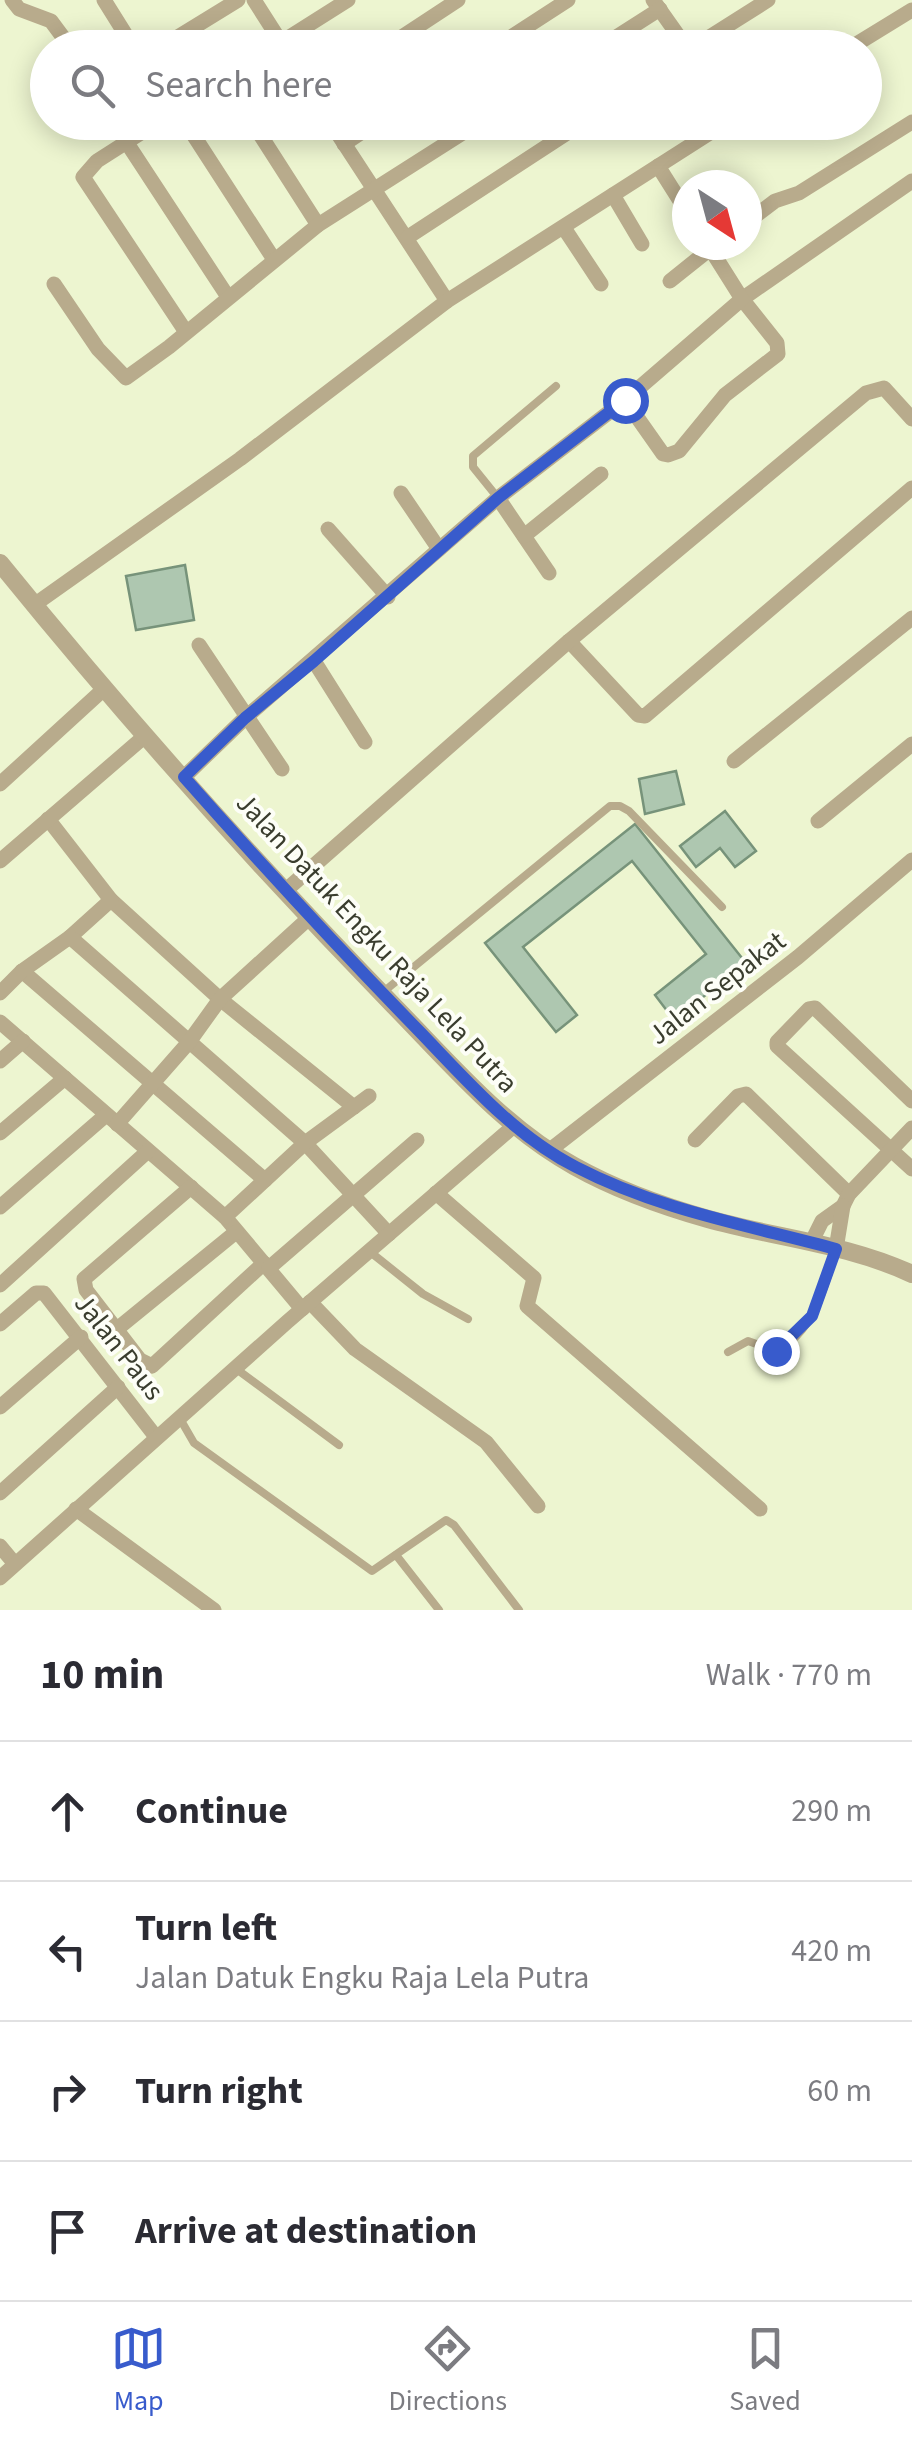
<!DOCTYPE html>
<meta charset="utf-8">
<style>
:root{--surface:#fff;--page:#f2f2f3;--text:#2b2b33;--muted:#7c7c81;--line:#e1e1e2;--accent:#385bcc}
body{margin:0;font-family:"Source Sans 3",sans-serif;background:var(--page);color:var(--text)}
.compass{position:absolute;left:672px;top:170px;width:90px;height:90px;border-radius:50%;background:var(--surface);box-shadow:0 5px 25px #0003;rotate:144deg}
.stop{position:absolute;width:30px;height:30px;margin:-22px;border:8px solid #385bcc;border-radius:50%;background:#fff}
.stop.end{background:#385bcc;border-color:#fff;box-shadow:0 2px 10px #0008}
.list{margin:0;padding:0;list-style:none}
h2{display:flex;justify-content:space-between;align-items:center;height:130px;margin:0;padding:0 40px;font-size:42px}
h2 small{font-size:32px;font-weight:400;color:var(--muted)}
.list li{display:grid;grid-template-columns:65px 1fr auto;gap:30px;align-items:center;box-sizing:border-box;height:140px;padding:0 40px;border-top:2px solid var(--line)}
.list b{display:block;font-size:38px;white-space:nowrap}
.list p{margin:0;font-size:32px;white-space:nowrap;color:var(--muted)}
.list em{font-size:32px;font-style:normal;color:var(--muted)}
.icon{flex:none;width:55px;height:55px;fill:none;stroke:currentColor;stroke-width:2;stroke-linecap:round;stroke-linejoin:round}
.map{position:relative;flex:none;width:912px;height:1610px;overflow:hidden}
.search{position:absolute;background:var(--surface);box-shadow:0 5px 25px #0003;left:30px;right:30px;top:30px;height:110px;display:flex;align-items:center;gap:25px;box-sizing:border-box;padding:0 35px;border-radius:55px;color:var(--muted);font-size:38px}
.sheet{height:690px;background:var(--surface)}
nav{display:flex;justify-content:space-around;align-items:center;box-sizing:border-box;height:140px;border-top:2px solid var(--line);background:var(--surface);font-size:28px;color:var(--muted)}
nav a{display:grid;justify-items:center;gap:5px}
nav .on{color:var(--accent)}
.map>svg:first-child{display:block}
</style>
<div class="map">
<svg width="912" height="1610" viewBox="0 0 912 1610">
<rect width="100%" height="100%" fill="#edf5d0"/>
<g fill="#aec7b0" stroke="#77937a" stroke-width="2.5">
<path d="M 185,565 L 194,620 L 136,630 L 126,576 Z"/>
<path d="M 676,771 L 684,804 L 645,814 L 639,779 Z"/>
<path d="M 725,811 L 756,851 L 735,867 L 720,848 L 696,867 L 680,846 Z"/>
<path d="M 635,824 L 746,963 L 674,1020 L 655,995 L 706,954 L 632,861 L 523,947 L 577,1015 L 556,1032 L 485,943 Z"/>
</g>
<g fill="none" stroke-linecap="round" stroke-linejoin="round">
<g stroke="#b8ab8c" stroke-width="8">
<path d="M 498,498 L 473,467 L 473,456 L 556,386"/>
<path d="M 382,993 L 610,806 L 620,806 L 629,811 L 722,907"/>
<path d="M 369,1251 L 423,1294 L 468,1319"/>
<path d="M 728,1352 L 748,1341 L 776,1351 C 814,1332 825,1287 836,1249"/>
<path d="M 235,1368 L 339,1445"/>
<path d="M 179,1417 L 194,1443 L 372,1571 L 446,1520 L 454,1525 L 519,1610"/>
<path d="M 396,1555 L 439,1610"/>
</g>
<g stroke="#b8ab8c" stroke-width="15">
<path d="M 12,0 L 19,9 L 51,21 L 71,48"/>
<path d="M 104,0 L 134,48"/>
<path d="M 254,0 L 284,47"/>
<path d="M 653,0 L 687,48"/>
<path d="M 160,48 L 238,0"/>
<path d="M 272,48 L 348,0"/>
<path d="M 385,48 L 458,0"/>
<path d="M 494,48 L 568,0"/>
<path d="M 599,48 L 660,9"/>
<path d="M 692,48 L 768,0"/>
<path d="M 850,48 L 912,10"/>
<path d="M 158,122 L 97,161 L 83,177 L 186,332"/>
<path d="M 185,122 L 273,258"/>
<path d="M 252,122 L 318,225"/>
<path d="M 330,122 L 447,301"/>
<path d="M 127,143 L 228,297"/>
<path d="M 344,144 L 377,122"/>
<path d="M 658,166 L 687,212"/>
<path d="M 613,195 L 642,244"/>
<path d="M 747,222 L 775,201 L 799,193 L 912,122"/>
<path d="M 564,228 L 601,284"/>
<path d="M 408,237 L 584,122"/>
<path d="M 670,281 L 715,245"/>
<path d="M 54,284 L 98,349 L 126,378 L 169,347 L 318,225 L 480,122"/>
<path d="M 625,400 L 663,454 L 668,455 L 679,451 L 725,395 L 778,354 L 777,343 L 742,299 L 912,181"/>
<path d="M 401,493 L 439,549"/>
<path d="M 498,498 L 549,573"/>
<path d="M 328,529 L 388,597"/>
<path d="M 524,536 L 601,474"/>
<path d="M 34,605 L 240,459 L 447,301 L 727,122"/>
<path d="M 569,641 L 638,715 L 645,716 L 912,488"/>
<path d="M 199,645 L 282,769"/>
<path d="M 314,661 L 365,742"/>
<path d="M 734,761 L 912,618"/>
<path d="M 184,777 L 245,718 L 498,498 L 625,400 L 742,299 L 708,245"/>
<path d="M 0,784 L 105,688"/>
<path d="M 48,819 L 111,900 L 220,999 L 354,1107"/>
<path d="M 818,821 L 912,744"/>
<path d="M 0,861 L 145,736"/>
<path d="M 285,891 L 569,641 L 866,393 L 884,388 L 912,419"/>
<path d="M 70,937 L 111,900"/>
<path d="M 22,971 L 265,1180"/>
<path d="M 0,993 L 22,971 L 70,937 L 305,1143 L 389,1234"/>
<path d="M 0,1022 L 225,1217 L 302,1309"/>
<path d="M 0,1061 L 23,1041"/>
<path d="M 912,1101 L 815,1008 L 809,1009 L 777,1042 L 777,1046 L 912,1169"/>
<path d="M 117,1124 L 189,1042 L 220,999 L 309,918"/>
<path d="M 0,1133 L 65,1078"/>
<path d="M 695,1140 L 738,1096 L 746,1094 L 849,1194"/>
<path d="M 550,1150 L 798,957 L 912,860"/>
<path d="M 191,1187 L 84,1279 L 86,1290 L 140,1360 L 152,1366 L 264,1263"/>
<path d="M 436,1193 L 534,1278 L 527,1306 L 760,1509"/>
<path d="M 0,1207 L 106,1115"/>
<path d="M 225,1217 L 305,1143 L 369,1096"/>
<path d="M 811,1243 L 822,1221 L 843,1206 L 849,1194 L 912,1128"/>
<path d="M 836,1249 L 843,1206"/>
<path d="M 269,1268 L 417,1140"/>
<path d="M 0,1285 L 148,1151"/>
<path d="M 310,1302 L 355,1349 L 486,1442 L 538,1506"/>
<path d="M 0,1324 L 36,1293 L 44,1293 L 156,1437"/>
<path d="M 117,1329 L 236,1232"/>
<path d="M 0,1407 L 81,1337"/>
<path d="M 0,1493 L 118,1387"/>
<path d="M 76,1509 L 214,1610"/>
<path d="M 0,1546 L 15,1564"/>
<path d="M 0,1578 L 287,1322 L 515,1125"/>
</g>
<path stroke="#b8ab8c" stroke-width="18" d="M 0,563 C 124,716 256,864 393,1005 C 449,1062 503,1127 574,1166 C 615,1189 662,1206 708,1219 C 776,1238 848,1244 912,1274"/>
</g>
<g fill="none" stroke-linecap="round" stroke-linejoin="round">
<path stroke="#385bcc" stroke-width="12" d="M 625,400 L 498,498 L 314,661 L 245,718 L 184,777 C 261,864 340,950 421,1033 C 468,1082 515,1136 576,1167 C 659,1210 747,1225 836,1249 L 812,1316 L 776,1351"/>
</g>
<g text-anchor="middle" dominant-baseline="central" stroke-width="8" stroke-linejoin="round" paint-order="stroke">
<g font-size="28" fill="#3a3d2e" stroke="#fdfef7">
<text transform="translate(377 943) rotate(47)">Jalan Datuk Engku Raja Lela Putra</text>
<text transform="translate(717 988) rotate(-38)">Jalan Sepakat</text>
<text transform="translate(119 1347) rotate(52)">Jalan Paus</text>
</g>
</g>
</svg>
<svg class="compass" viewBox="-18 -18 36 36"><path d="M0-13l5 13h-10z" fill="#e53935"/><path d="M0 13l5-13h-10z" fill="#7c7c81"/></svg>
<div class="stop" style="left:625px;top:400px"></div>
<div class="stop end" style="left:776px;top:1351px"></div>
<div class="search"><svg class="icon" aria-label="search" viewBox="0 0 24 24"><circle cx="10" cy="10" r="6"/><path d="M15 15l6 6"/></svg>Search here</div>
</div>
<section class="sheet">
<h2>10 min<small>Walk · 770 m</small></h2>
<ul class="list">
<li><svg class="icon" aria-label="ahead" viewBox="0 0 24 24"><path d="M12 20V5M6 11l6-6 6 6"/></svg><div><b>Continue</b></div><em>290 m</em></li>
<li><svg class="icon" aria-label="left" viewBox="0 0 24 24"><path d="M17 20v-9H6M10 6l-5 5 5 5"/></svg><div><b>Turn left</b><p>Jalan Datuk Engku Raja Lela Putra</p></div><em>420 m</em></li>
<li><svg class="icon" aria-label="right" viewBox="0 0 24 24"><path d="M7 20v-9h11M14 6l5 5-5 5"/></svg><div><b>Turn right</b></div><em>60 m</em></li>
<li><svg class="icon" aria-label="arrive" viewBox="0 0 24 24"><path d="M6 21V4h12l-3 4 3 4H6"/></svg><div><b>Arrive at destination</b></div></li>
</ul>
</section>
<nav>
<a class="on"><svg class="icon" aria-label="map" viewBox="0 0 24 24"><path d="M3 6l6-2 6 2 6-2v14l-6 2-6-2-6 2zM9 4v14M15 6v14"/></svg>Map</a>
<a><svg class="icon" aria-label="directions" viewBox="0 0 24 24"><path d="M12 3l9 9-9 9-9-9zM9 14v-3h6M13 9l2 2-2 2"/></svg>Directions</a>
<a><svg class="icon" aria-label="saved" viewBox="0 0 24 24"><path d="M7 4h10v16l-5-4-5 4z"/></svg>Saved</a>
</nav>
